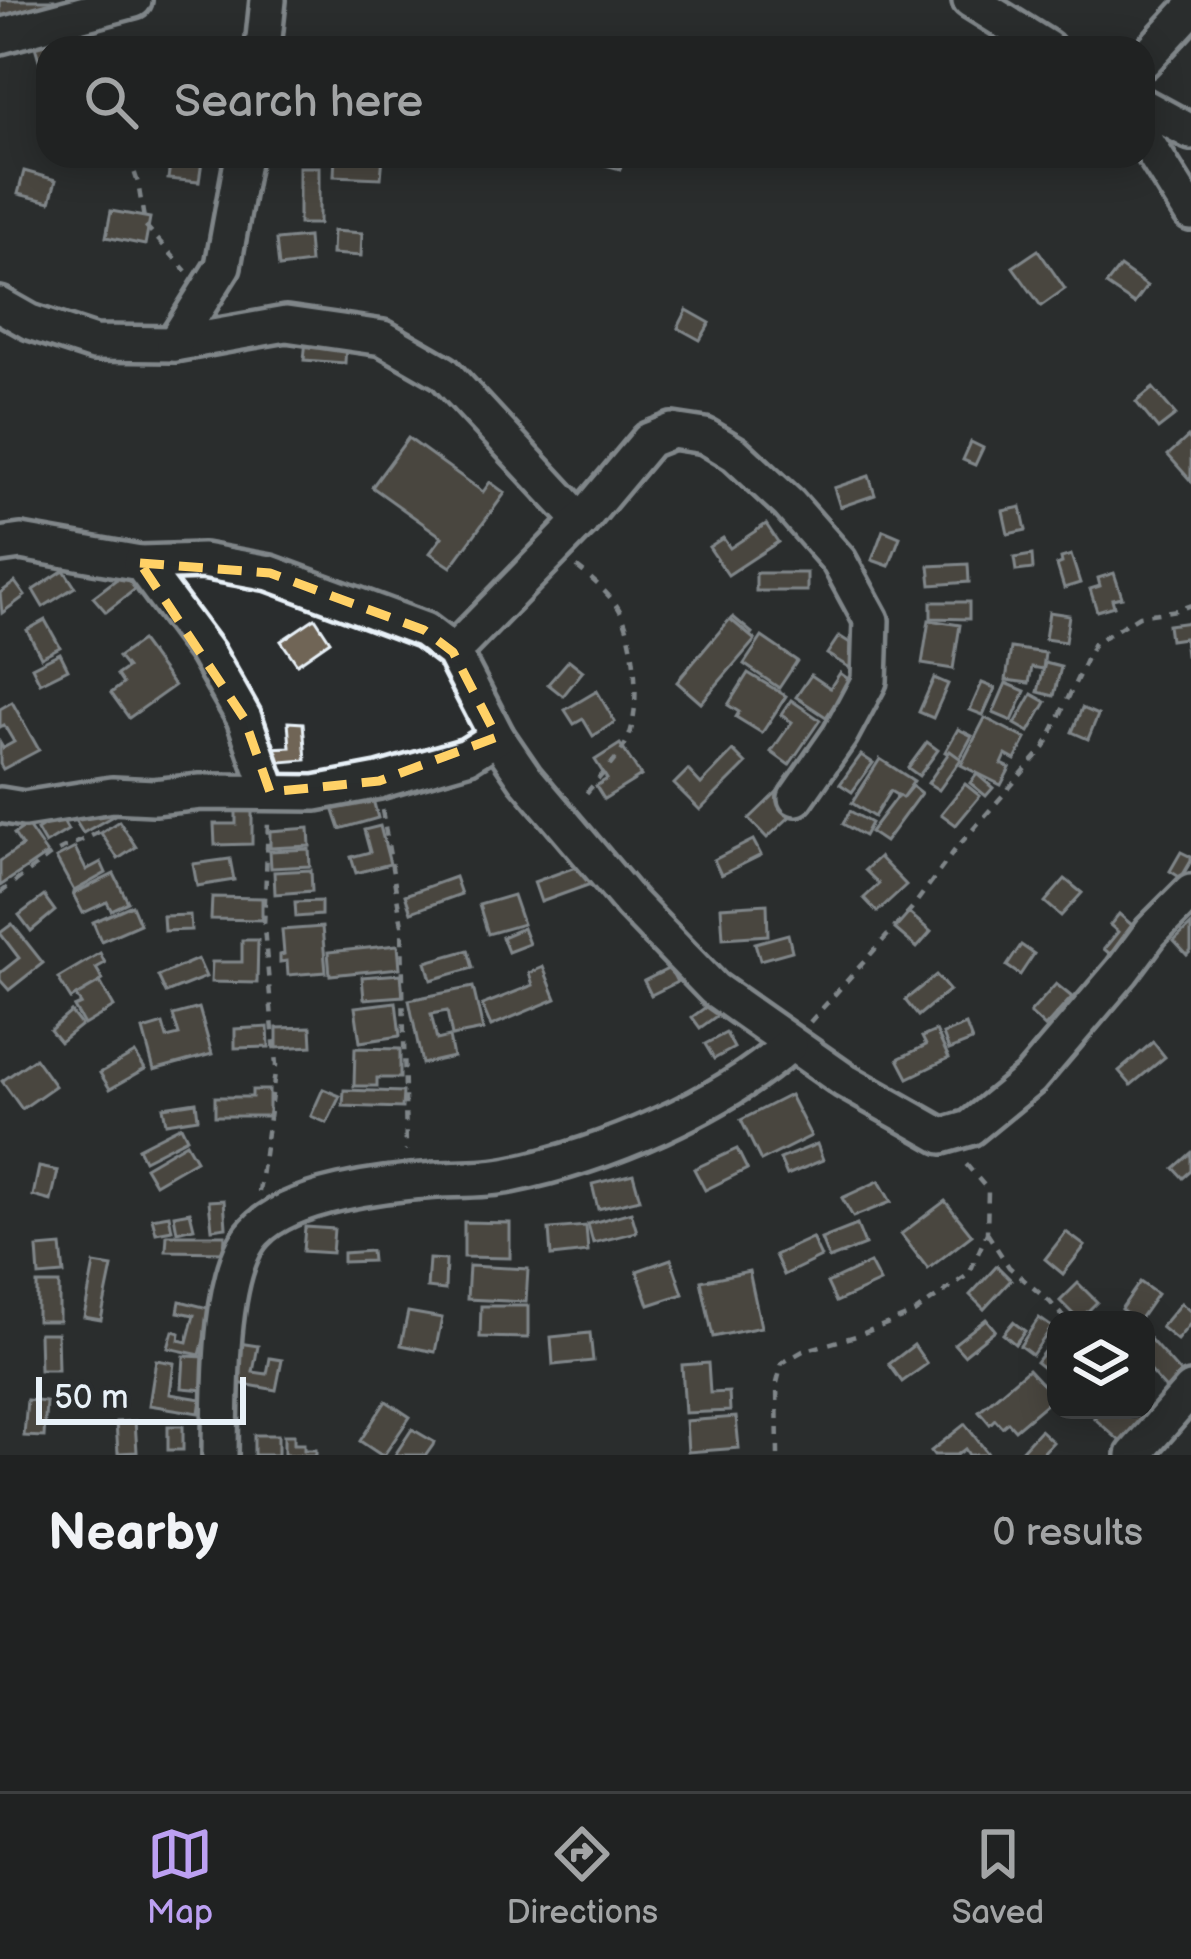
<!DOCTYPE html>
<style>
:root{--surface:#202222;--page:#282a2a;--text:#f1f3f6;--muted:#a2a4a5;--line:#3d3f40;--accent:#bca0f2}
body{margin:0;font-family:"Balsamiq Sans",sans-serif;background:var(--page);color:var(--text)}
.controls{position:absolute;right:36px;bottom:36px;display:grid;overflow:hidden;border-radius:24px;box-shadow:0 6px 30px #0003}
.controls button{width:108px;height:108px;display:grid;place-items:center;padding:0;border:0;border-bottom:3px solid var(--line);background:var(--surface);color:var(--text);font:60px sans-serif}
.scale{position:absolute;left:36px;bottom:30px;width:210px;box-sizing:border-box;padding-left:12px;border:6px solid #e8f1f8;border-top:0;font-size:33px;line-height:42px;white-space:nowrap;color:#e8f1f8;-webkit-text-stroke:9px #2a2d2e;paint-order:stroke}
.list{margin:0;padding:0;list-style:none}
h2{display:flex;justify-content:space-between;align-items:center;height:156px;margin:0;padding:0 48px;font-size:51px}
h2 small{font-size:39px;font-weight:400;color:var(--muted)}
.icon{flex:none;width:66px;height:66px;fill:none;stroke:currentColor;stroke-width:2;stroke-linecap:round;stroke-linejoin:round}
.map{position:relative;flex:none;width:1191px;height:1455px;overflow:hidden}
.search{position:absolute;background:var(--surface);box-shadow:0 6px 30px #0003;left:36px;right:36px;top:36px;height:132px;display:flex;align-items:center;gap:30px;box-sizing:border-box;padding:0 42px;border-radius:36px;color:var(--muted);font-size:45px}
.sheet{height:336px;background:var(--surface)}
nav{display:flex;justify-content:space-around;align-items:center;box-sizing:border-box;height:168px;border-top:3px solid var(--line);background:var(--surface);font-size:33px;color:var(--muted)}
nav a{display:grid;justify-items:center;gap:6px}
nav .on{color:var(--accent)}
.map>svg:first-child{display:block}
</style>
<div class="map">
<svg width="1191" height="1455" viewBox="0 0 1191 1455">
<rect width="100%" height="100%" fill="#2a2d2e"/>
<filter id="ink" filterUnits="userSpaceOnUse"><feTurbulence type="fractalNoise" baseFrequency=".00833" numOctaves="2"/><feDisplacementMap in="SourceGraphic" scale="24" xChannelSelector="R" yChannelSelector="G"/><feConvolveMatrix kernelMatrix="1 2 1 2 8 2 1 2 1" color-interpolation-filters="sRGB"/></filter>
<g filter="url(#ink)">
<g fill="#706556" stroke="#e8f1f8" stroke-width="3">
<path d="M 0,0 L 54,0 L 57,9 L 5,25 L 0,12 Z"/>
<path d="M 66,27 L 72,48 L 48,48 L 48,76 L 44,77 L 32,36 Z"/>
<path d="M 335,156 L 383,156 L 381,178 L 334,176 Z"/>
<path d="M 591,156 L 624,156 L 620,169 L 590,161 Z"/>
<path d="M 171,157 L 202,161 L 199,182 L 168,179 Z"/>
<rect x="299" y="167" width="20" height="57"/>
<path d="M 24,171 L 56,180 L 50,202 L 18,194 Z"/>
<path d="M 111,211 L 150,218 L 145,245 L 106,237 Z"/>
<path d="M 333,231 L 362,233 L 361,256 L 332,254 Z"/>
<path d="M 308,237 L 310,263 L 279,267 L 276,240 Z"/>
<path d="M 1038,250 L 1065,289 L 1041,306 L 1013,267 Z"/>
<path d="M 1120,267 L 1147,286 L 1134,304 L 1106,285 Z"/>
<path d="M 687,310 L 710,323 L 700,340 L 678,328 Z"/>
<path d="M 306,340 L 346,342 L 345,363 L 304,360 Z"/>
<path d="M 1153,388 L 1176,415 L 1158,429 L 1136,402 Z"/>
<path d="M 1188,437 L 1191,441 L 1191,481 L 1168,455 Z"/>
<path d="M 408,438 L 483,492 L 490,482 L 505,493 L 451,567 L 430,553 L 442,537 L 372,487 Z"/>
<path d="M 971,442 L 983,448 L 975,465 L 963,460 Z"/>
<path d="M 869,476 L 875,495 L 840,507 L 834,488 Z"/>
<path d="M 1021,507 L 1026,530 L 1008,534 L 1003,511 Z"/>
<path d="M 766,524 L 778,542 L 728,575 L 709,547 L 723,538 L 730,548 Z"/>
<path d="M 883,530 L 900,537 L 889,566 L 872,560 Z"/>
<path d="M 1032,555 L 1033,569 L 1016,571 L 1014,558 Z"/>
<path d="M 1071,555 L 1080,583 L 1064,588 L 1057,565 L 1062,563 L 1061,558 Z"/>
<path d="M 968,564 L 969,582 L 931,585 L 929,566 Z"/>
<path d="M 64,570 L 75,587 L 43,607 L 33,590 Z"/>
<path d="M 126,572 L 138,587 L 106,612 L 93,597 Z"/>
<rect x="756" y="573" width="51" height="18"/>
<path d="M 1114,573 L 1122,597 L 1112,599 L 1114,606 L 1097,611 L 1090,589 L 1100,586 L 1098,578 Z"/>
<path d="M 15,582 L 25,596 L 2,613 L 0,593 Z"/>
<path d="M 931,602 L 969,602 L 969,619 L 931,618 Z"/>
<path d="M 1049,612 L 1069,615 L 1065,642 L 1045,639 Z"/>
<path d="M 733,617 L 752,633 L 701,692 L 682,675 Z"/>
<path d="M 315,618 L 330,641 L 297,664 L 281,641 Z"/>
<path d="M 730,619 L 755,640 L 701,703 L 677,682 Z"/>
<path d="M 45,620 L 60,647 L 41,657 L 27,630 Z"/>
<path d="M 929,620 L 960,625 L 953,669 L 922,664 Z"/>
<path d="M 1191,622 L 1191,654 L 1186,655 L 1184,638 L 1170,640 L 1168,625 Z"/>
<path d="M 839,636 L 866,653 L 855,671 L 827,654 Z"/>
<path d="M 762,637 L 797,661 L 779,688 L 744,664 Z"/>
<path d="M 141,641 L 174,686 L 129,718 L 111,693 L 123,684 L 117,675 L 127,668 L 118,657 Z"/>
<path d="M 1011,648 L 1045,653 L 1043,669 L 1032,667 L 1029,683 L 1006,680 Z"/>
<path d="M 60,653 L 68,669 L 40,683 L 32,667 Z"/>
<path d="M 569,660 L 583,671 L 563,696 L 548,684 Z"/>
<path d="M 1045,663 L 1061,667 L 1054,696 L 1038,692 Z"/>
<path d="M 748,673 L 786,696 L 762,733 L 736,717 L 739,712 L 728,705 Z"/>
<path d="M 840,673 L 851,681 L 826,717 L 796,697 L 811,675 L 830,688 Z"/>
<path d="M 934,678 L 948,684 L 933,718 L 919,712 Z"/>
<path d="M 982,683 L 995,688 L 983,715 L 970,710 Z"/>
<path d="M 1006,683 L 1025,691 L 1012,721 L 993,713 Z"/>
<path d="M 597,691 L 615,722 L 593,736 L 583,719 L 574,724 L 565,710 Z"/>
<path d="M 1032,694 L 1046,702 L 1029,732 L 1015,724 Z"/>
<path d="M 791,700 L 820,720 L 789,765 L 771,752 L 792,722 L 781,715 Z"/>
<path d="M 12,702 L 39,750 L 3,769 L 0,764 L 0,743 L 3,748 L 14,742 L 4,725 L 0,727 L 0,709 Z"/>
<path d="M 1082,708 L 1098,715 L 1088,739 L 1072,732 Z"/>
<path d="M 985,718 L 1026,739 L 1015,760 L 1006,755 L 1002,764 L 1010,768 L 1001,785 L 961,765 Z"/>
<path d="M 288,722 L 303,723 L 306,760 L 270,763 L 269,748 L 290,747 Z"/>
<path d="M 958,729 L 972,736 L 959,760 L 945,752 Z"/>
<path d="M 927,742 L 938,750 L 919,776 L 908,768 Z"/>
<path d="M 620,744 L 641,776 L 604,799 L 596,786 L 607,779 L 595,760 Z"/>
<path d="M 733,751 L 746,764 L 700,810 L 674,784 L 688,770 L 701,784 Z"/>
<path d="M 950,751 L 961,759 L 939,790 L 928,783 Z"/>
<path d="M 861,755 L 873,763 L 852,792 L 840,784 Z"/>
<path d="M 880,759 L 914,781 L 902,798 L 890,791 L 874,817 L 852,803 Z"/>
<path d="M 977,774 L 993,788 L 986,796 L 970,783 Z"/>
<path d="M 965,784 L 980,796 L 956,825 L 941,814 Z"/>
<path d="M 912,786 L 921,793 L 885,842 L 870,832 L 898,795 L 902,798 Z"/>
<path d="M 777,792 L 795,812 L 767,838 L 749,819 Z"/>
<path d="M 111,796 L 120,812 L 83,833 L 73,817 Z"/>
<path d="M 372,796 L 378,818 L 340,829 L 333,808 Z"/>
<path d="M 236,803 L 252,803 L 252,844 L 215,845 L 214,824 L 236,824 Z"/>
<path d="M 850,811 L 871,823 L 864,836 L 843,824 Z"/>
<path d="M 60,816 L 68,830 L 45,844 L 37,830 Z"/>
<path d="M 119,821 L 136,847 L 118,859 L 101,833 Z"/>
<path d="M 27,825 L 47,854 L 0,886 L 0,861 L 22,846 L 14,834 Z"/>
<path d="M 380,826 L 390,864 L 356,873 L 351,857 L 370,852 L 364,830 Z"/>
<path d="M 309,828 L 310,846 L 270,848 L 270,831 Z"/>
<path d="M 753,840 L 761,855 L 721,875 L 714,860 Z"/>
<path d="M 75,848 L 86,870 L 101,862 L 106,873 L 74,891 L 56,858 Z"/>
<path d="M 309,849 L 310,866 L 271,868 L 270,851 Z"/>
<path d="M 1181,852 L 1191,857 L 1191,861 L 1181,878 L 1170,871 Z"/>
<path d="M 879,857 L 906,885 L 877,912 L 864,898 L 879,884 L 865,870 Z"/>
<path d="M 230,859 L 234,880 L 197,886 L 193,864 Z"/>
<path d="M 592,861 L 599,881 L 541,902 L 534,882 Z"/>
<path d="M 311,870 L 312,891 L 275,894 L 274,872 Z"/>
<path d="M 114,874 L 128,902 L 111,910 L 107,902 L 83,913 L 73,894 Z"/>
<path d="M 455,877 L 461,894 L 411,912 L 405,895 Z"/>
<path d="M 1065,879 L 1082,893 L 1061,916 L 1045,902 Z"/>
<path d="M 513,895 L 523,924 L 488,934 L 479,905 Z"/>
<path d="M 44,896 L 55,911 L 31,931 L 19,915 Z"/>
<path d="M 212,897 L 262,898 L 262,920 L 211,919 Z"/>
<path d="M 321,901 L 321,915 L 296,917 L 295,902 Z"/>
<path d="M 767,904 L 768,935 L 723,938 L 721,907 Z"/>
<path d="M 132,905 L 140,924 L 101,941 L 93,922 Z"/>
<path d="M 909,913 L 931,932 L 917,948 L 895,929 Z"/>
<path d="M 1119,914 L 1139,931 L 1116,959 L 1104,949 L 1118,932 L 1110,925 Z"/>
<path d="M 190,915 L 191,930 L 164,931 L 163,916 Z"/>
<path d="M 12,924 L 43,963 L 9,990 L 0,980 L 0,973 L 19,958 L 0,933 Z"/>
<path d="M 1191,925 L 1191,951 L 1187,955 L 1174,941 Z"/>
<path d="M 322,927 L 326,972 L 288,975 L 287,961 L 280,962 L 280,955 L 284,954 L 282,930 Z"/>
<path d="M 523,928 L 529,944 L 508,952 L 502,937 Z"/>
<path d="M 788,934 L 792,951 L 760,960 L 755,943 Z"/>
<path d="M 242,940 L 258,940 L 257,983 L 211,982 L 212,962 L 242,962 Z"/>
<path d="M 398,945 L 400,968 L 330,975 L 328,952 Z"/>
<path d="M 1021,945 L 1034,954 L 1020,975 L 1007,966 Z"/>
<path d="M 468,950 L 473,968 L 431,980 L 426,962 Z"/>
<path d="M 100,953 L 105,963 L 96,968 L 103,980 L 71,999 L 58,978 Z"/>
<path d="M 198,959 L 206,977 L 166,993 L 158,976 Z"/>
<path d="M 543,967 L 556,999 L 491,1026 L 482,1005 L 533,985 L 529,973 Z"/>
<path d="M 670,968 L 677,982 L 651,995 L 644,981 Z"/>
<path d="M 401,974 L 403,996 L 364,999 L 362,977 Z"/>
<path d="M 936,975 L 949,990 L 918,1016 L 905,1000 Z"/>
<path d="M 100,982 L 114,1007 L 84,1025 L 74,1007 L 81,1004 L 76,996 Z"/>
<path d="M 1056,984 L 1072,997 L 1045,1027 L 1030,1013 Z"/>
<path d="M 473,987 L 483,1030 L 452,1036 L 447,1011 L 431,1014 L 437,1040 L 449,1037 L 453,1057 L 422,1064 L 409,1000 Z"/>
<path d="M 721,996 L 729,1007 L 700,1028 L 692,1017 Z"/>
<path d="M 396,1002 L 400,1036 L 360,1042 L 355,1007 Z"/>
<path d="M 199,1008 L 212,1054 L 154,1070 L 143,1030 L 163,1024 L 167,1038 L 179,1035 L 173,1015 Z"/>
<path d="M 71,1012 L 81,1025 L 60,1042 L 50,1030 Z"/>
<path d="M 966,1025 L 972,1041 L 949,1050 L 943,1034 Z"/>
<path d="M 268,1027 L 269,1047 L 235,1048 L 235,1029 Z"/>
<path d="M 311,1027 L 312,1046 L 277,1048 L 277,1028 Z"/>
<path d="M 936,1031 L 949,1058 L 908,1078 L 898,1059 L 926,1045 L 922,1037 Z"/>
<path d="M 726,1033 L 734,1048 L 714,1059 L 705,1044 Z"/>
<path d="M 1153,1042 L 1165,1057 L 1131,1085 L 1119,1071 Z"/>
<path d="M 355,1048 L 400,1049 L 400,1078 L 377,1078 L 377,1086 L 354,1086 Z"/>
<path d="M 135,1053 L 145,1069 L 110,1089 L 100,1073 Z"/>
<path d="M 35,1058 L 55,1086 L 22,1109 L 2,1081 Z"/>
<path d="M 323,1089 L 340,1096 L 327,1123 L 311,1116 Z"/>
<path d="M 252,1090 L 269,1090 L 269,1116 L 215,1116 L 215,1097 L 252,1097 Z"/>
<path d="M 344,1090 L 403,1092 L 402,1108 L 343,1106 Z"/>
<path d="M 790,1095 L 811,1136 L 761,1161 L 741,1120 Z"/>
<path d="M 196,1102 L 198,1118 L 166,1123 L 163,1107 Z"/>
<path d="M 181,1126 L 187,1138 L 144,1160 L 138,1148 Z"/>
<path d="M 186,1143 L 196,1160 L 155,1184 L 145,1167 Z"/>
<path d="M 817,1144 L 823,1160 L 787,1175 L 780,1159 Z"/>
<path d="M 737,1149 L 747,1169 L 705,1190 L 694,1169 Z"/>
<path d="M 1191,1153 L 1191,1171 L 1183,1178 L 1174,1168 Z"/>
<path d="M 39,1167 L 58,1171 L 51,1201 L 33,1196 Z"/>
<path d="M 633,1174 L 640,1199 L 598,1209 L 592,1184 Z"/>
<path d="M 879,1181 L 891,1202 L 853,1217 L 842,1198 Z"/>
<path d="M 224,1200 L 226,1227 L 212,1229 L 209,1201 Z"/>
<path d="M 945,1201 L 972,1235 L 928,1269 L 901,1234 Z"/>
<path d="M 190,1212 L 194,1228 L 177,1232 L 174,1215 Z"/>
<path d="M 631,1212 L 637,1232 L 593,1243 L 588,1224 Z"/>
<path d="M 169,1215 L 172,1230 L 156,1233 L 152,1218 Z"/>
<path d="M 464,1222 L 510,1223 L 510,1258 L 464,1257 Z"/>
<path d="M 857,1225 L 865,1245 L 829,1259 L 821,1239 Z"/>
<path d="M 586,1226 L 588,1252 L 551,1256 L 549,1229 Z"/>
<path d="M 305,1227 L 334,1229 L 332,1253 L 303,1251 Z"/>
<path d="M 1066,1232 L 1085,1246 L 1063,1274 L 1045,1259 Z"/>
<path d="M 167,1235 L 225,1235 L 224,1252 L 166,1251 Z"/>
<path d="M 812,1238 L 821,1257 L 784,1275 L 775,1255 Z"/>
<path d="M 61,1246 L 64,1274 L 39,1276 L 37,1248 Z"/>
<path d="M 371,1251 L 372,1261 L 343,1262 L 343,1253 Z"/>
<path d="M 429,1259 L 446,1260 L 445,1290 L 427,1288 Z"/>
<path d="M 671,1259 L 683,1294 L 649,1305 L 637,1271 Z"/>
<path d="M 870,1263 L 880,1282 L 836,1302 L 827,1283 Z"/>
<path d="M 94,1264 L 112,1267 L 101,1320 L 84,1317 Z"/>
<path d="M 469,1266 L 528,1269 L 526,1302 L 467,1299 Z"/>
<path d="M 997,1266 L 1011,1280 L 984,1309 L 970,1295 Z"/>
<path d="M 749,1271 L 761,1327 L 713,1337 L 701,1281 Z"/>
<path d="M 1140,1282 L 1157,1294 L 1139,1320 L 1136,1320 L 1121,1309 Z"/>
<path d="M 1078,1283 L 1097,1302 L 1079,1320 L 1060,1301 Z"/>
<rect x="37" y="1284" width="22" height="37"/>
<path d="M 180,1301 L 212,1309 L 200,1355 L 168,1348 L 173,1331 L 180,1333 L 179,1340 L 187,1342 L 194,1315 L 178,1312 Z"/>
<path d="M 1181,1303 L 1191,1312 L 1191,1323 L 1177,1340 L 1161,1327 Z"/>
<path d="M 481,1306 L 528,1306 L 528,1338 L 480,1337 Z"/>
<path d="M 408,1312 L 442,1318 L 435,1352 L 401,1345 Z"/>
<path d="M 1039,1318 L 1052,1327 L 1032,1355 L 1020,1346 Z"/>
<path d="M 986,1319 L 995,1330 L 964,1355 L 954,1344 Z"/>
<path d="M 1013,1322 L 1025,1331 L 1015,1344 L 1003,1334 Z"/>
<path d="M 39,1333 L 57,1333 L 58,1370 L 40,1370 Z"/>
<path d="M 590,1333 L 593,1361 L 553,1365 L 551,1337 Z"/>
<path d="M 1056,1336 L 1056,1365 L 1050,1373 L 1036,1362 Z"/>
<path d="M 1150,1339 L 1189,1383 L 1173,1397 L 1146,1367 L 1146,1343 Z"/>
<path d="M 239,1343 L 258,1346 L 253,1372 L 267,1374 L 270,1358 L 282,1360 L 276,1390 L 232,1382 Z"/>
<path d="M 914,1345 L 927,1364 L 902,1382 L 889,1364 Z"/>
<path d="M 184,1356 L 207,1357 L 205,1390 L 182,1388 Z"/>
<path d="M 156,1360 L 174,1363 L 170,1394 L 201,1399 L 199,1413 L 149,1405 Z"/>
<path d="M 708,1363 L 710,1393 L 729,1392 L 730,1411 L 685,1413 L 682,1365 Z"/>
<path d="M 1028,1369 L 1054,1397 L 1015,1430 L 1008,1422 L 1002,1427 L 995,1419 L 990,1424 L 979,1411 Z"/>
<path d="M 27,1400 L 46,1402 L 44,1437 L 24,1436 Z"/>
<path d="M 386,1401 L 410,1417 L 384,1455 L 381,1455 L 360,1441 Z"/>
<path d="M 1102,1410 L 1111,1410 L 1118,1416 L 1123,1410 L 1145,1410 L 1148,1412 L 1121,1442 L 1094,1418 Z"/>
<path d="M 736,1417 L 739,1448 L 688,1452 L 686,1421 Z"/>
<path d="M 135,1421 L 137,1452 L 118,1453 L 116,1422 Z"/>
<path d="M 965,1424 L 989,1455 L 969,1455 L 965,1449 L 957,1455 L 934,1455 L 931,1451 Z"/>
<rect x="168" y="1426" width="15" height="24"/>
<path d="M 412,1429 L 434,1442 L 433,1445 L 426,1455 L 395,1455 Z"/>
<path d="M 1040,1430 L 1053,1442 L 1041,1455 L 1017,1455 Z"/>
<rect x="254" y="1435" width="24" height="20"/>
<path d="M 284,1435 L 294,1435 L 294,1444 L 304,1444 L 304,1450 L 316,1450 L 316,1455 L 284,1455 Z"/>
</g>
<g fill="none" stroke-linecap="round" stroke-linejoin="round">
<defs>
<g id="minor">
<path d="M 970,0 L 1047,48"/>
<path d="M 0,36 L 134,0"/>
<path d="M 263,48 L 268,0"/>
<path d="M 1143,61 L 1191,9"/>
<path d="M 1143,106 L 1191,132"/>
<path d="M 1143,136 L 1191,213"/>
<path d="M 0,305 L 30,322 L 94,343 L 174,344 L 286,324 L 383,338 L 444,373 L 581,521"/>
<path d="M 174,344 L 223,266 L 243,156"/>
<path d="M 0,545 L 21,542 L 140,563 L 203,561 L 270,573 L 424,630 L 453,652 L 497,737 L 525,778 L 631,903 L 714,989 L 845,1081 L 942,1136 L 970,1128 L 1030,1079 L 1122,971 L 1151,932 L 1191,892"/>
<path d="M 140,563 L 207,653 L 244,718 L 270,792"/>
<path d="M 453,652 L 581,521 L 649,440 L 672,431 L 705,436 L 735,454 L 789,504 L 839,561 L 871,620 L 869,681 L 840,735 L 796,798"/>
<path d="M 0,805 L 24,809 L 112,795 L 154,797 L 201,792 L 315,793 L 379,781 L 467,756 L 497,737"/>
<path d="M 220,1455 C 221,1401 217,1272 255,1232 C 290,1194 387,1183 437,1180 C 462,1179 486,1180 510,1175 C 603,1156 721,1107 790,1044"/>
<path d="M 1134,1455 L 1191,1390"/>
</g>
</defs>
<use href="#minor" stroke="#e8f1f8" stroke-width="42"/>
<g stroke="#e8f1f8" stroke-width="4.5" stroke-dasharray="9 9" stroke-linecap="butt">
<path d="M 129,156 L 138,183 L 145,225 L 186,271"/>
<path d="M 577,567 C 590,577 607,592 617,606 C 636,633 642,712 627,741 C 617,761 594,782 581,800"/>
<path d="M 382,810 L 402,925 L 406,1151"/>
<path d="M 0,893 C 16,881 32,869 48,857 C 64,846 85,841 102,830"/>
<path d="M 810,1022 L 912,908 L 955,850 L 1045,747 L 1094,643 L 1139,616 L 1177,610 L 1191,605"/>
<path d="M 259,1192 L 276,1065 L 264,927 L 268,822"/>
<path d="M 987,1233 L 1009,1267 L 1050,1302 L 1066,1320"/>
<path d="M 778,1455 L 777,1383 L 782,1363 L 803,1351 L 856,1336 L 914,1313 L 969,1274 L 987,1233 L 988,1190 L 965,1163"/>
</g>
<use href="#minor" stroke="#2a2d2e" stroke-width="33"/>
</g>
</g>
<path d="M0 0H1191V1455H0ZM 140,563 L 270,573 L 424,630 L 453,652 L 497,737 L 379,781 L 270,792 L 244,718 Z" fill="#2a2d2e" fill-opacity=".55" fill-rule="evenodd"/>
<path fill="none" stroke="#ffd166" stroke-width="9" stroke-dasharray="24 15" stroke-linejoin="round" d="M 140,563 L 270,573 L 424,630 L 453,652 L 497,737 L 379,781 L 270,792 L 244,718 Z"/>
</svg>
<div class="controls">
<button><svg class="icon" aria-label="layers" viewBox="0 0 24 24"><path d="M12 4l9 5-9 5-9-5zM3 14l9 5 9-5"/></svg></button>
</div>
<div class="scale">50 m</div>
<div class="search"><svg class="icon" aria-label="search" viewBox="0 0 24 24"><circle cx="10" cy="10" r="6"/><path d="M15 15l6 6"/></svg>Search here</div>
</div>
<section class="sheet">
<h2>Nearby<small>0 results</small></h2>
<ul class="list">
</ul>
</section>
<nav>
<a class="on"><svg class="icon" aria-label="map" viewBox="0 0 24 24"><path d="M3 6l6-2 6 2 6-2v14l-6 2-6-2-6 2zM9 4v14M15 6v14"/></svg>Map</a>
<a><svg class="icon" aria-label="directions" viewBox="0 0 24 24"><path d="M12 3l9 9-9 9-9-9zM9 14v-3h6M13 9l2 2-2 2"/></svg>Directions</a>
<a><svg class="icon" aria-label="saved" viewBox="0 0 24 24"><path d="M7 4h10v16l-5-4-5 4z"/></svg>Saved</a>
</nav>
